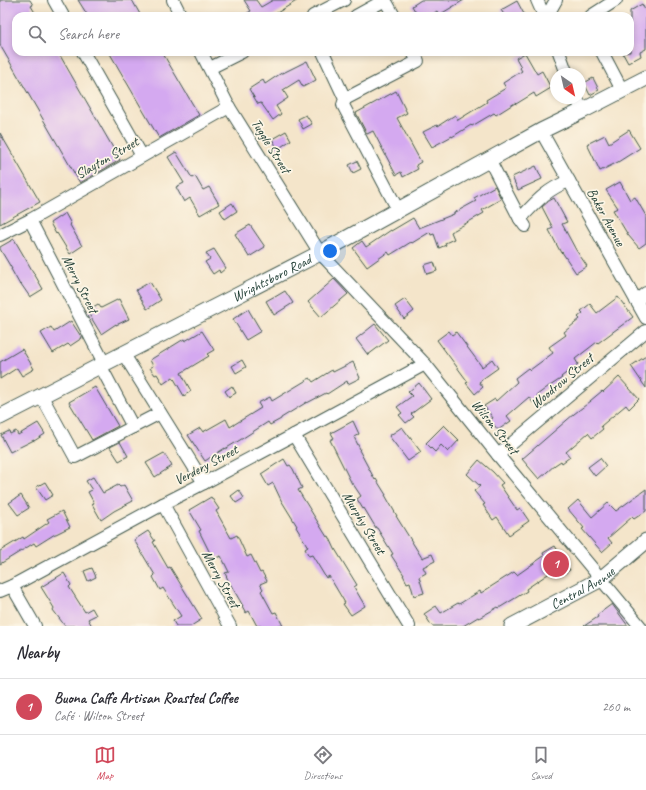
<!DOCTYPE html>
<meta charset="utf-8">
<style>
:root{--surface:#fff;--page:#f2f2f3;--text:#2b2b33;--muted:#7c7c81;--line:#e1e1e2;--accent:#d1495b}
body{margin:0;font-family:Caveat,sans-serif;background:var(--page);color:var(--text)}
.compass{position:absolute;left:550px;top:68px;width:36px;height:36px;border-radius:50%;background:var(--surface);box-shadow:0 2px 6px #0003;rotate:146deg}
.you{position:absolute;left:330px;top:251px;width:14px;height:14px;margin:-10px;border:3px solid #fff;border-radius:50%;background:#1a73e8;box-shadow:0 0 0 6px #1a73e833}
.badge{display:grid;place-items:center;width:26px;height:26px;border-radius:50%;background:var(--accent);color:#fff;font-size:13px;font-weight:700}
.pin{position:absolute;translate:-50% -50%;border:2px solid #fff;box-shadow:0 1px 4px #0006}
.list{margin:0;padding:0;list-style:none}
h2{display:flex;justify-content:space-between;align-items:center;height:52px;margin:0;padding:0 16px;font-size:17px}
h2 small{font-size:13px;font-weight:400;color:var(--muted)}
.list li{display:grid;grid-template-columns:26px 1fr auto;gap:12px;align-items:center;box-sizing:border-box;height:56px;padding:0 16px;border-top:1px solid var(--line)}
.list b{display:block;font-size:15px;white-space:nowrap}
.list p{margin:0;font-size:13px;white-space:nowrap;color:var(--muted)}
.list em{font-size:13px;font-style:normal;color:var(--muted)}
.icon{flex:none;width:22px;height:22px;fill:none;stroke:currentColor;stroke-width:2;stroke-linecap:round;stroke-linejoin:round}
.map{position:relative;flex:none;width:646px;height:626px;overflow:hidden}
.search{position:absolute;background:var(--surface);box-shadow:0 2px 6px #0003;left:12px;right:12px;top:12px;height:44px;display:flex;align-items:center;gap:10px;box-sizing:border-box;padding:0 14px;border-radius:12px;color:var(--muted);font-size:15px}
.sheet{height:108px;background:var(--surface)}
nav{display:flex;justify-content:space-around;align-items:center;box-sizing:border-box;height:56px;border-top:1px solid var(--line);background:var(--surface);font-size:11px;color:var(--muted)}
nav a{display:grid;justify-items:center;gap:2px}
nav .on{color:var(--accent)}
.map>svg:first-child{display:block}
</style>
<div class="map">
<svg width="646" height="626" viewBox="0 0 646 626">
<rect width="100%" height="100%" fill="#fcf5e5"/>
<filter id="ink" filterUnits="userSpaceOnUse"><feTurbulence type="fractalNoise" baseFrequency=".025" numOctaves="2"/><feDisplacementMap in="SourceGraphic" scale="8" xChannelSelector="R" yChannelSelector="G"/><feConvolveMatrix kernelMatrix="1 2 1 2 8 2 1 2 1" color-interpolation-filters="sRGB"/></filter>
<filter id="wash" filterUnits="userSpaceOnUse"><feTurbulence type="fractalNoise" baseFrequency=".012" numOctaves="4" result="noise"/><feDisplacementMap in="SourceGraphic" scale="16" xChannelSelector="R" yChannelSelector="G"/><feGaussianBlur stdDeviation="0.9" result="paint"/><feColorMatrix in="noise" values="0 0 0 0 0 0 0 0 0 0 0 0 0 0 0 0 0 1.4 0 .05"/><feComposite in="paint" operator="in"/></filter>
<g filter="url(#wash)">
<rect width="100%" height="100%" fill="#f4e5ca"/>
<g id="blocks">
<g fill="#d4a9f0">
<path d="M 0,0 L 30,0 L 33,5 L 31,6 L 37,16 L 16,16 L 16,52 L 58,52 L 120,160 L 80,183 L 0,45 Z"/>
<path d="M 78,0 L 132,0 L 141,16 L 88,16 Z"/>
<path d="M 244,0 L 256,0 L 261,7 L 273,0 L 298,0 L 272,16 L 242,16 L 251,11 Z"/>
<path d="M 421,0 L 464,0 L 439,15 L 437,11 L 430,16 L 418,16 L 412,6 Z"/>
<path d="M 517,1 L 525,16 L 505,16 L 501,10 Z"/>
<path d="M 642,4 L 646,12 L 646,49 L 640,52 L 641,56 L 628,63 L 622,52 L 630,52 L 630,11 Z"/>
<path d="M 109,52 L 162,52 L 199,115 L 159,138 Z"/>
<path d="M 525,53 L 537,74 L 542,71 L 551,88 L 536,97 L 534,93 L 516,104 L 515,103 L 496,115 L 494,113 L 472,126 L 471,125 L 452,137 L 452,136 L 432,147 L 423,132 L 437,125 L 438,126 L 455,115 L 458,120 L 487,102 L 486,100 L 506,88 L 503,83 L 522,71 L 520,68 L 521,67 L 516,58 Z"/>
<path d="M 307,61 L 316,80 L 303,87 L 299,80 L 283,90 L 288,98 L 276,106 L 281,114 L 273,120 L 261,103 L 258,104 L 249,89 L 263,80 L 265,84 L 283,72 L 283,73 Z"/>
<path d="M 593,78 L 599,90 L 590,95 L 584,83 Z"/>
<path d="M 396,91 L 407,113 L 397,118 L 421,162 L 416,165 L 418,169 L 403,177 L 401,172 L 396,175 L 373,131 L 367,134 L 356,113 Z"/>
<path d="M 306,115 L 312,124 L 303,129 L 298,119 Z"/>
<path d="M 629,130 L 640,148 L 618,162 L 600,171 L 587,144 L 605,135 L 609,143 Z"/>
<path d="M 286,131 L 291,140 L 278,149 L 272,139 Z"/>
<path d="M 0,133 L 40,202 L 0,224 Z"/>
<path d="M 176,152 L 192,178 L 195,176 L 203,190 L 209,187 L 219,204 L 200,215 L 190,198 L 184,202 L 176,187 L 184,183 L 168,157 Z"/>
<path d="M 357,161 L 361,169 L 353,173 L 349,165 Z"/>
<path d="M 536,166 L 542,179 L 518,190 L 512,177 Z"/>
<path d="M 620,182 L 630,200 L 635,197 L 646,216 L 646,243 L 639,248 L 628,235 L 613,210 L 618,208 L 606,190 Z"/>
<path d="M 495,186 L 501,199 L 482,210 L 484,213 L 451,232 L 454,239 L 445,243 L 446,245 L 439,248 L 434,234 L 431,235 L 430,232 L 412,243 L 411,242 L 390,255 L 388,252 L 367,267 L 353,248 L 362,241 L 366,247 L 391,230 L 391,231 L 413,218 L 419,228 L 454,214 L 454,213 L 476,201 L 474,198 Z"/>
<path d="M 554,198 L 567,222 L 562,224 L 576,250 L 587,266 L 576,273 L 562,252 L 561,253 L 549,230 L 553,228 L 542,207 L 549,201 Z"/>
<path d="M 232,203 L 237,211 L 225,219 L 220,211 Z"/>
<path d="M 65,213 L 71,224 L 70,225 L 82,246 L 70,254 L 57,233 L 56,234 L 50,223 Z"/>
<path d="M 250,225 L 265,247 L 249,257 L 235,234 Z"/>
<path d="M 14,239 L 43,289 L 30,297 L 21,284 L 20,285 L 11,269 L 12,269 L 0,249 L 0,247 Z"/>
<path d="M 214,249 L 226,268 L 220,273 L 219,270 L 213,274 L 205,262 L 210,259 L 206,253 Z"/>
<path d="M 434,262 L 437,271 L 427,274 L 424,265 Z"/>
<path d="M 334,279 L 348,294 L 321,317 L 308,302 Z"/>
<path d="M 150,282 L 161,300 L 147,309 L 136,290 Z"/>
<path d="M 285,291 L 293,303 L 274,315 L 266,301 L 275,296 L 275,297 Z"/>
<path d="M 618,297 L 633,317 L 598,343 L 597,342 L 575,359 L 578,364 L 561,377 L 562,378 L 550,386 L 549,386 L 537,395 L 539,398 L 533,403 L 529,397 L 507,416 L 511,421 L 498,430 L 490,420 L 493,418 L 484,406 L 495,399 L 496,401 L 517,382 L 515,378 L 528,368 L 530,370 L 553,353 L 549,347 L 566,335 L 564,332 L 580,319 L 578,317 L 583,313 L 581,311 L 590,304 L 597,313 Z"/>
<path d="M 119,299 L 129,319 L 116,325 L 116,324 L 101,334 L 87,311 L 98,304 L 101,308 Z"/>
<path d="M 405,299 L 414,311 L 404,319 L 395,306 Z"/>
<path d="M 248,309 L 261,331 L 246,340 L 233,319 Z"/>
<path d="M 71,321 L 82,338 L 70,346 L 68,344 L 53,353 L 41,333 L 51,327 L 54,332 Z"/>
<path d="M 375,324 L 388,340 L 368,355 L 356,339 Z"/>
<path d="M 202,331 L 214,350 L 207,354 L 209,356 L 181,373 L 191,391 L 184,396 L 173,377 L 163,384 L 157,374 L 155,375 L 150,368 L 153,366 L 150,360 L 184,339 L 185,341 Z"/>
<path d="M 449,331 L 452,335 L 456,332 L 482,367 L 492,359 L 498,368 L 481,380 L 482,380 L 479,382 L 483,387 L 475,394 L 466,383 L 468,382 L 437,340 Z"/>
<path d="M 22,349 L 34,369 L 22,376 L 17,368 L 0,379 L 0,362 Z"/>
<path d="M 646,356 L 646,388 L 631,366 Z"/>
<path d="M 242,360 L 246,367 L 236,373 L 232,366 Z"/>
<path d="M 353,362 L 360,378 L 348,384 L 347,381 L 327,394 L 326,393 L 307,403 L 307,402 L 281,418 L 281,419 L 270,425 L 268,422 L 240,440 L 225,449 L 225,448 L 205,461 L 188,435 L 200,428 L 203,432 L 226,419 L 230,427 L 261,408 L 258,403 L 270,397 L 272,401 L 310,378 L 313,382 L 332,370 L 333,372 Z"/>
<path d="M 619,377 L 639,399 L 629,409 L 626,405 L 601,426 L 603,429 L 592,438 L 588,433 L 566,452 L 570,457 L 562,463 L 561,461 L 555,465 L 539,479 L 522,459 L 574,414 L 591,401 L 590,401 L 602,391 L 603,392 Z"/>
<path d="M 419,383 L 431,399 L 411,414 L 414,417 L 406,423 L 399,415 L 402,413 L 397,407 L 412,396 L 408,392 Z"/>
<path d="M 232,386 L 236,393 L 229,397 L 225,391 Z"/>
<path d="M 95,387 L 118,426 L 92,440 L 69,402 Z"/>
<path d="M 353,421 L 359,434 L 354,437 L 360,449 L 359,450 L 375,480 L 376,479 L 386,495 L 385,495 L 397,516 L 396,516 L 422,558 L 432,554 L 435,561 L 423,567 L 426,573 L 419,577 L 424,593 L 414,596 L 410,582 L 407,583 L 403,575 L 404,575 L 391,555 L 393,554 L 377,528 L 376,528 L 364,508 L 363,509 L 357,499 L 361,496 L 353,484 L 352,484 L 330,440 L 334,438 L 331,433 Z"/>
<path d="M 38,423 L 45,434 L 34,441 L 34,440 L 10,452 L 1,435 L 9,431 L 10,434 L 16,431 L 18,435 Z"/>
<path d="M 444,425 L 459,440 L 448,452 L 441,445 L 435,452 L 426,443 Z"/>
<path d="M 402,427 L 421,452 L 408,461 L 389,436 Z"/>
<path d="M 120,442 L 128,456 L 119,461 L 110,447 Z"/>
<path d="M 164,453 L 172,466 L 155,477 L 146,463 Z"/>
<path d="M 600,458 L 606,466 L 595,476 L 588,467 Z"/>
<path d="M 284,459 L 288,466 L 290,465 L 293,469 L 302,488 L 298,490 L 327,537 L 329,536 L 335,549 L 357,585 L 354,587 L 365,606 L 351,615 L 343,604 L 345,603 L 329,576 L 326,578 L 312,555 L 309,556 L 305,549 L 308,547 L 296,527 L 297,526 L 281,500 L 273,483 L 268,486 L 261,474 Z"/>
<path d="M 479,460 L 493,472 L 503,483 L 500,485 L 517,510 L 520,508 L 529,521 L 509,535 L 497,517 L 493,520 L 483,505 L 485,504 L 474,491 L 480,486 L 467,474 Z"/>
<path d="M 93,477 L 103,493 L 118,485 L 120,487 L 124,485 L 133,501 L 114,511 L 101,520 L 92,504 L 94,503 L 88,492 L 92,490 L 86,481 Z"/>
<path d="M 45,482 L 53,495 L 45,500 L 36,487 Z"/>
<path d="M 646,489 L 646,511 L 634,519 L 632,517 L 608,538 L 612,543 L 602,552 L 582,529 L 584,528 L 568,509 L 578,500 L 592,517 L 608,503 L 616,511 Z"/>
<path d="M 239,490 L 244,498 L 236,503 L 231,496 Z"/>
<path d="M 21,495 L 29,508 L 18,515 L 9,503 Z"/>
<path d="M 211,497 L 219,509 L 216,511 L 231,538 L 237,535 L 247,557 L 251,555 L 260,573 L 262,572 L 267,581 L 260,584 L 263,589 L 261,591 L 273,613 L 276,612 L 283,626 L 257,626 L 249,611 L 246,613 L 242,606 L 243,606 L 228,580 L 225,573 L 229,572 L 221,556 L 213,559 L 199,531 L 201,530 L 189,510 Z"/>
<path d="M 62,511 L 70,527 L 56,534 L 55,534 L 36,546 L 34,543 L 0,564 L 0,551 L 23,537 L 24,539 L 49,522 L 47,519 Z"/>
<path d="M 148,531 L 155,541 L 153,542 L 168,568 L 170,567 L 202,619 L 191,626 L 176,626 L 173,621 L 181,616 L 163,588 L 160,590 L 153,577 L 155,575 L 134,540 Z"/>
<path d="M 555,546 L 570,570 L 562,575 L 559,571 L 553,575 L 551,572 L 526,589 L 527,591 L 499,608 L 498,607 L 479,618 L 478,617 L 463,626 L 432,626 L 424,614 L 436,606 L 441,613 L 458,603 L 459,604 L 480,591 L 481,593 L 514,572 L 517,575 L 544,556 L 543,553 Z"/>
<path d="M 92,568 L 96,577 L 88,581 L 84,571 Z"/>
<path d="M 64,573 L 71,585 L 69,587 L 85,612 L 92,608 L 96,615 L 88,619 L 92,626 L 65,626 L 53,610 L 54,608 L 41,587 Z"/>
<path d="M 612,604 L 628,626 L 584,626 L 598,617 L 597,615 Z"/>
</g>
</g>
</g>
<g filter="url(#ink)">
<use href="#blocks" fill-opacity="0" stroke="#3f564a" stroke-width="1"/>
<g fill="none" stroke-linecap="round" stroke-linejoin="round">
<defs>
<g id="minor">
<path d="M 54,0 L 63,16"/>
<path d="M 173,0 L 181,16"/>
<path d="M 537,0 L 544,16"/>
<path d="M 313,16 L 344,0"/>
<path d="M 356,16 L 385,0 L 394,16"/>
<path d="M 547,16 L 556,0"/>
<path d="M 591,16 L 616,0"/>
<path d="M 83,52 L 142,156"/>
<path d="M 201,52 L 229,107 L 320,253 L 425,364 L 498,455 L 640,626"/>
<path d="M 323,52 L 345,99 L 343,105 L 398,210"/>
<path d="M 559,52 L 567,74"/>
<path d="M 602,52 L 622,90"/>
<path d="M 210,68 L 242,52"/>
<path d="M 577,98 L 582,111"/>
<path d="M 345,99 L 418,61 L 413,52"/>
<path d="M 541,131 L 646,318"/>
<path d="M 489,159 L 520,219"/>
<path d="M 30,220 L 104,363"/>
<path d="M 525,226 L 520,219 C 536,202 547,189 569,181"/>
<path d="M 0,235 L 30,220 L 229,107"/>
<path d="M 636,301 L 646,293"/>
<path d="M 123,353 L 204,483"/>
<path d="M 100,365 L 133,427"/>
<path d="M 41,395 L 75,457 L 160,413"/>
<path d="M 294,435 L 409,626"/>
<path d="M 498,455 L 646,331"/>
<path d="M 163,504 L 230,626"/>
<path d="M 12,586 L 35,626"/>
<path d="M 0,591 L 12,586 L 163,504 L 204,483 L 294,435 L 425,364"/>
</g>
<g id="major">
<path id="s1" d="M 0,417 L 320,253 L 541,131 L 582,111 L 646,78"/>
<path id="s2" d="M 512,626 L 601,579 L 646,541"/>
</g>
</defs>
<use href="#minor" stroke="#3f564a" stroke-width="14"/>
<use href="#major" stroke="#3f564a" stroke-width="17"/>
<use href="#minor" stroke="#fff" stroke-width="12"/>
<use href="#major" stroke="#fff" stroke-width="15"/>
</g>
</g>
<g text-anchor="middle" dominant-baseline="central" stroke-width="3.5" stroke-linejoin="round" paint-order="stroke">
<g font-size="14" fill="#1f3d34" stroke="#fcf5e5">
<text transform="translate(271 146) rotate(58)">Tuggle Street</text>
<text transform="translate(107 158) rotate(-30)">Slayton Street</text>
<text transform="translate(606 217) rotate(61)">Baker Avenue</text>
<text stroke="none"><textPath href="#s1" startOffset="305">Wrightsboro Road</textPath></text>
<text transform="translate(80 284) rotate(63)">Merry Street</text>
<text transform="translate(562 381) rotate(-40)">Woodrow Street</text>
<text transform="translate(495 427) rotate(51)">Wilson Street</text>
<text transform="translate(206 465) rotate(-28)">Verdery Street</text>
<text transform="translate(364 523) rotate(59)">Murphy Street</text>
<text transform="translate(221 579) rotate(61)">Merry Street</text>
<text stroke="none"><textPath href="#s2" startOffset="80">Central Avenue</textPath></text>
</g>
</g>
</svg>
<svg class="compass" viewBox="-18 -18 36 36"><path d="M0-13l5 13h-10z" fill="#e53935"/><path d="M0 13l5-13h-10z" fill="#7c7c81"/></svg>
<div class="you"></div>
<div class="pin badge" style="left:556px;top:564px">1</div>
<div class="search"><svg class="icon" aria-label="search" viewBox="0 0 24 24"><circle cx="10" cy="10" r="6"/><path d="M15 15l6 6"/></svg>Search here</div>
</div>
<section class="sheet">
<h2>Nearby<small></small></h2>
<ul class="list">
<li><span class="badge">1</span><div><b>Buona Caffe Artisan Roasted Coffee</b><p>Café · Wilson Street</p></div><em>260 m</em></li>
</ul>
</section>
<nav>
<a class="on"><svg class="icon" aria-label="map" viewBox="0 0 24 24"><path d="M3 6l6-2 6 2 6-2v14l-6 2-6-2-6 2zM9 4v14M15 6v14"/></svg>Map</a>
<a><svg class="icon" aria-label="directions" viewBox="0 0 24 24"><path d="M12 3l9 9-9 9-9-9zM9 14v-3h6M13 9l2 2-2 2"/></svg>Directions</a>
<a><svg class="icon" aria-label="saved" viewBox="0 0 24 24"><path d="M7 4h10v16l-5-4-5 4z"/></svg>Saved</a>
</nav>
